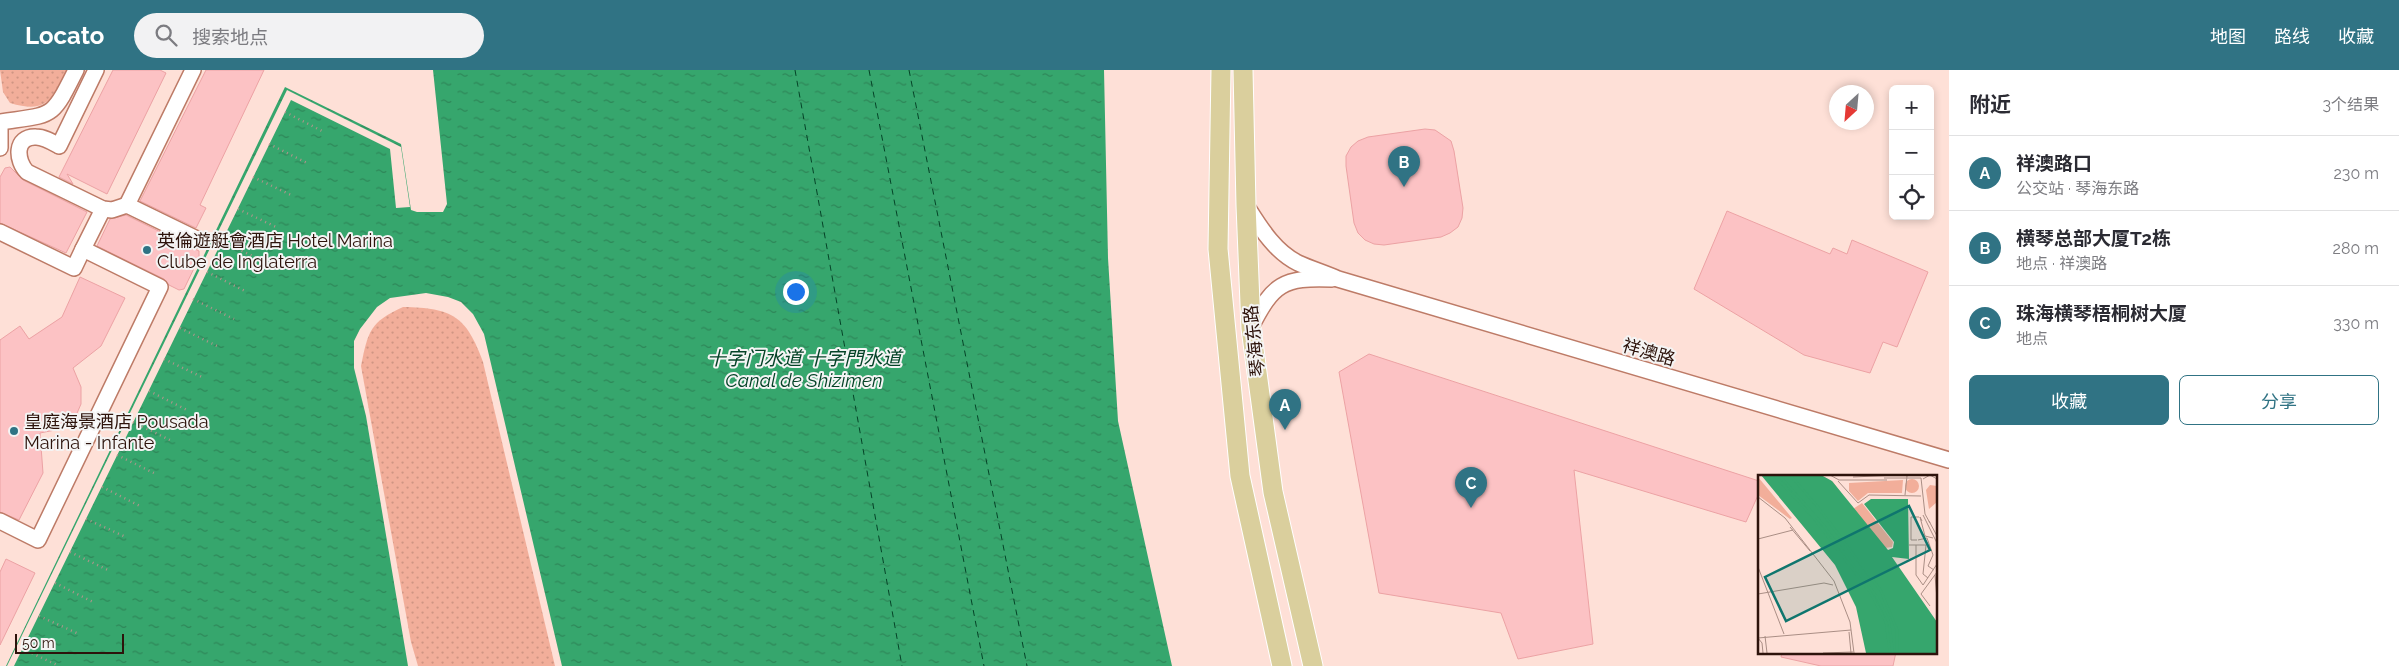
<!DOCTYPE html>
<html lang="zh">
<meta charset="utf-8">
<style>
:root{--surface:#fff;--page:#f2f2f3;--text:#2b2b33;--muted:#7c7c81;--line:#e1e1e2;--accent:#307384}
body{margin:0;font-family:Raleway,"Noto Sans SC",sans-serif;background:var(--page);color:var(--text)}
.controls{position:absolute;right:15px;top:15px;display:grid;overflow:hidden;border-radius:8px;box-shadow:0 2px 8px #0003}
.controls button{width:45px;height:45px;display:grid;place-items:center;padding:0;border:0;border-bottom:1px solid var(--line);background:var(--surface);color:var(--text);font:25px sans-serif}
.compass{position:absolute;left:1829px;top:15px;width:45px;height:45px;border-radius:50%;background:var(--surface);box-shadow:0 2px 8px #0003;rotate:206deg}
.scale{position:absolute;left:15px;bottom:12px;width:109px;box-sizing:border-box;padding-left:5px;border:2px solid #2d130b;border-top:0;font-size:14px;line-height:18px;white-space:nowrap;color:#2d130b;-webkit-text-stroke:4px #f4f4f4;paint-order:stroke}
.you{position:absolute;left:795px;top:221px;width:18px;height:18px;margin:-12px;border:4px solid #fff;border-radius:50%;background:#1a73e8;box-shadow:0 0 0 8px #1a73e833}
.badge{display:grid;place-items:center;width:32px;height:32px;border-radius:50%;background:var(--accent);color:#fff;font-size:16px;font-weight:700}
.pin{position:absolute;translate:-50% -41px;filter:drop-shadow(0 1px 2px #0008)}
.pin::after{content:'';position:absolute;top:26px;width:18px;height:15px;background:inherit;clip-path:polygon(0 0,100% 0,50% 100%)}
.list{margin:0;padding:0;list-style:none}
h2{display:flex;justify-content:space-between;align-items:center;height:65px;margin:0;padding:0 20px;font-size:21px}
h2 small{font-size:16px;font-weight:400;color:var(--muted)}
.list li{display:grid;grid-template-columns:32px 1fr auto;gap:15px;align-items:center;box-sizing:border-box;height:75px;padding:0 20px;border-top:1px solid var(--line)}
.list b{display:block;font-size:19px;white-space:nowrap}
.list p{margin:0;font-size:16px;white-space:nowrap;color:var(--muted)}
.list em{font-size:16px;font-style:normal;color:var(--muted)}
.actions{display:flex;gap:10px;padding:15px 20px}
.actions a{flex:1;padding:11px 0;border:1px solid var(--accent);border-radius:8px;text-align:center;font-size:18px;color:var(--accent)}
.actions .main{background:var(--accent);color:#fff}
.icon{flex:none;width:28px;height:28px;fill:none;stroke:currentColor;stroke-width:2;stroke-linecap:round;stroke-linejoin:round}
.map{position:relative;flex:none;width:1949px;height:596px;overflow:hidden}
header{display:flex;align-items:center;gap:30px;box-sizing:border-box;height:70px;padding:0 25px;background:var(--accent);color:#fff}
header strong{font-size:24px}
nav{display:flex;gap:28px;margin-inline-start:auto;font-size:18px}
.search{width:350px;height:45px;background:var(--page);display:flex;align-items:center;gap:12px;box-sizing:border-box;padding:0 18px;border-radius:28px;color:var(--muted);font-size:19px}
main{display:flex}
aside{flex:1;background:var(--surface)}
.map>svg:first-child{display:block}
</style>
<header>
<strong>Locato</strong>
<div class="search"><svg class="icon" aria-label="search" viewBox="0 0 24 24"><circle cx="10" cy="10" r="6"/><path d="M15 15l6 6"/></svg>搜索地点</div>
<nav><a>地图</a><a>路线</a><a>收藏</a></nav>
</header>
<main>
<div class="map">
<svg width="1949" height="596" viewBox="0 0 1949 596">
<defs>
<pattern id="green-dots" width="8" height="8" patternUnits="userSpaceOnUse" patternTransform="scale(1.25)"><rect width="8" height="8" fill="#f2ae9a"/><path d="M2 2h.1M6 6h.1" fill="none" stroke="#d09583" stroke-width="1.8" stroke-linecap="round"/></pattern>
<pattern id="water-ripples" width="26" height="14" patternUnits="userSpaceOnUse" patternTransform="scale(1.25)"><rect width="26" height="14" fill="#36a66d"/><path d="M2 4q2-2 4 0t4 0M15 11q2-2 4 0t4 0" fill="none" stroke="#2e8658"/></pattern>
</defs>
<rect width="100%" height="100%" fill="#fee0d7"/>
<g fill="url(#green-dots)">
<path d="M 0,0 L 67,0 C 52,30 47,44 10,33 L 3,22 Z"/>
<path d="M 403,237 C 453,238 466,246 483,292 L 555,596 L 418,596 L 411,572 L 361,296 C 368,261 370,252 403,237 Z"/>
</g>
<path fill="url(#water-ripples)" d="M 433,0 L 1104,0 L 1108,188 L 1118,351 L 1172,596 L 562,596 L 484,264 L 473,244 L 461,232 L 448,227 L 426,223 L 390,228 L 377,237 L 360,259 L 354,271 L 354,298 L 366,346 L 408,596 L 6,596 L 285,17 L 401,74 L 411,140 L 417,142 L 443,142 L 447,134 Z"/>
<path fill="#fee0d7" d="M 287,20 L 401,77 L 410,137 L 396,138 L 390,79 L 291,30 L 14,596 L 7,596 Z"/>
<g fill="none" stroke-linecap="round" stroke-linejoin="round">
<g stroke="#044327" stroke-width="1" stroke-dasharray="6 5" stroke-linecap="butt">
<path d="M 795,0 L 902,596"/>
<path d="M 869,0 L 984,596"/>
<path d="M 909,0 L 1027,596"/>
</g>
</g>
<g fill="#fcc2c4" stroke="#eca2a4">
<path d="M 113,0 L 160,0 L 166,3 L 107,124 L 67,104 L 73,114 L 59,107 Z"/>
<path d="M 206,0 L 264,0 L 200,135 L 206,138 L 196,158 L 140,131 Z"/>
<path d="M 1425,59 L 1435,60 L 1451,71 L 1454,81 L 1463,138 L 1462,148 L 1458,157 L 1450,163 L 1441,167 L 1384,175 L 1374,174 L 1365,170 L 1358,163 L 1354,153 L 1346,96 L 1346,86 L 1351,77 L 1358,71 L 1368,67 Z"/>
<path d="M 10,97 L 23,110 L 87,142 L 66,183 L 0,153 L 0,107 L 5,98 Z"/>
<path d="M 1727,141 L 1830,184 L 1833,178 L 1847,184 L 1852,170 L 1928,202 L 1897,277 L 1883,272 L 1870,303 L 1804,285 L 1694,219 Z"/>
<path d="M 126,145 L 199,181 L 199,188 L 184,219 L 179,220 L 169,215 L 164,209 L 97,176 L 110,149 Z"/>
<path d="M 80,207 L 125,228 L 101,276 L 73,298 L 81,317 L 81,334 L 74,350 L 55,360 L 40,363 L 43,403 L 19,450 L 0,442 L 0,270 L 20,256 L 29,269 L 62,247 Z"/>
<path d="M 1369,284 L 1759,411 L 1759,423 L 1746,452 L 1574,400 L 1593,574 L 1518,589 L 1501,543 L 1379,523 L 1339,302 Z"/>
<path d="M 6,489 L 35,503 L 0,575 L 0,502 Z"/>
<path d="M 1782,582 L 1896,582 L 1893,596 L 1821,596 L 1781,587 Z"/>
</g>
<g fill="none" stroke-linecap="round" stroke-linejoin="round">
<defs>
<g id="minor">
<path d="M 96,0 L 59,76 C 52,72 44,67 36,67 C 14,66 16,91 27,102 L 103,139 L 112,140 L 127,135 L 199,170"/>
<path d="M 0,52 C 54,44 51,50 76,0"/>
<path d="M 0,58 L 0,78"/>
<path d="M 127,135 L 193,0"/>
<path d="M 1246,135 C 1260,157 1274,181 1298,193 C 1311,199 1325,203 1338,209 L 1949,390"/>
<path d="M 0,162 L 74,198 L 83,179"/>
<path d="M 1251,257 C 1273,214 1283,207 1332,209"/>
<path d="M 0,451 L 38,470 L 160,217 L 83,179 L 103,139"/>
</g>
<g id="major">
<path d="M 1221,0 L 1218,179 L 1240,406 L 1282,596"/>
<path d="M 1243,0 L 1246,135 L 1251,258 L 1273,422 L 1313,596"/>
</g>
</defs>
<use href="#minor" stroke="#bd7b67" stroke-width="18"/>
<use href="#major" stroke="#fff" stroke-width="21"/>
<g stroke="#b1958c" stroke-width="2.5" stroke-dasharray="1 4" stroke-linecap="butt">
<path d="M 285,42 L 322,61"/>
<path d="M 269,74 L 307,93"/>
<path d="M 253,107 L 291,125"/>
<path d="M 238,139 L 276,157"/>
<path d="M 219,170 L 261,190"/>
<path d="M 207,202 L 245,221"/>
<path d="M 193,229 L 234,249"/>
<path d="M 180,258 L 217,276"/>
<path d="M 164,289 L 204,308"/>
<path d="M 149,321 L 187,340"/>
<path d="M 133,352 L 172,371"/>
<path d="M 117,385 L 156,404"/>
<path d="M 102,417 L 140,436"/>
<path d="M 86,449 L 126,467"/>
<path d="M 70,482 L 110,501"/>
<path d="M 55,513 L 93,532"/>
<path d="M 39,546 L 79,564"/>
<path d="M 23,579 L 59,596"/>
</g>
<use href="#minor" stroke="#fff" stroke-width="15"/>
<use href="#major" stroke="#dacf9d" stroke-width="19"/>
</g>
<g fill="#307384" stroke="#f4f4f4" stroke-width="2">
<circle cx="147" cy="180" r="5"/>
<circle cx="14" cy="361" r="5"/>
</g>
<g text-anchor="middle" dominant-baseline="central" stroke-width="4" stroke-linejoin="round" paint-order="stroke">
<g font-size="18" fill="#2d130b" stroke="#f4f4f4" text-anchor="start">
<text x="157" y="170">英倫遊艇會酒店 Hotel Marina<tspan x="157" dy="21">Clube de Inglaterra</tspan></text>
<text x="24" y="351">皇庭海景酒店 Pousada<tspan x="24" dy="21">Marina - Infante</tspan></text>
</g>
<g font-size="18" fill="#2d130b" stroke="#f4f4f4">
<text transform="translate(1254 271) rotate(-96)">琴海东路</text>
<text transform="translate(1649 282) rotate(16)">祥澳路</text>
</g>
<g font-size="19" font-style="italic" fill="#044327" stroke="#f4f4f4">
<text x="804" y="288">十字门水道 十字門水道<tspan x="804" dy="22">Canal de Shizimen</tspan></text>
</g>
</g>
<g transform="translate(1758 405)">
<rect width="179" height="179" fill="#fee0d7"/>
<path d="M 63,0 L 75,7 L 95,34 L 104,28 L 135,67 L 134,72 L 127,73 ZM 0,2 L 34,43 L 32,44 L 0,20 ZM147 11a7 7 0 1 1 14 0a7 7 0 1 1-14 0ZM 145,5 L 144,18 L 110,18 L 100,26 L 91,16 L 91,8 ZM 172,10 L 179,11 L 179,27 L 171,34 L 168,15 Z" fill="#f2ae9a"/>
<path d="M 3,0 L 63,0 L 74,6 L 130,75 L 135,73 L 136,67 L 106,29 L 113,24 L 150,24 L 151,84 L 134,82 L 179,147 L 179,178 L 108,178 L 98,132 L 77,90 Z" fill="#36a66d"/>
<path fill="none" stroke="#36a66d" stroke-width="2.5" d="M 16,0 L 55,42 L 112,117 L 128,147 L 132,178M 21,0 L 66,51 L 119,122 L 131,147 L 135,178M 32,0 L 59,31 L 123,116 L 139,155 L 139,178"/>
<path fill="none" stroke="#aa8e85" stroke-width="1" d="M 72,0 L 81,5 L 129,5M 95,2 L 139,0M 126,3 L 163,3 L 167,39 L 172,48M 165,4 L 172,0 L 179,4M 80,6 L 100,28 L 111,20 L 163,21M 147,20 L 149,1M 0,22 L 27,43 L 76,106 L 92,147 L 96,178M 165,40 L 179,68M 164,46 L 162,42 L 167,61 L 175,63M 171,46 L 179,61M 32,52 L 52,76M 0,64 L 35,55M 159,65 L 153,65 L 153,42 L 161,42M 160,65 L 169,63 L 175,80 L 170,91 L 176,95M 151,70 L 168,70 L 165,99 L 170,103M 158,70 L 158,100 L 165,110 L 179,89M 0,92 L 26,159M 177,100 L 179,124M 0,119 L 66,108 L 75,110M 172,131 L 163,119 L 179,97M 91,157 L 93,178M 7,161 L 9,178M 0,163 L 93,155M 0,163 L 4,168 L 5,178M 65,178 L 95,177"/>
<path fill="#0f766e" fill-opacity="0.15" stroke="#0f766e" stroke-width="2.5" d="M 151,31 L 172,75 L 28,146 L 7,102 Z"/>
<rect width="179" height="179" fill="none" stroke="#2d130b" stroke-width="2.5"/>
</g>
</svg>
<div class="controls">
<button>+</button>
<button>−</button>
<button><svg class="icon" aria-label="locate" viewBox="0 0 24 24"><circle cx="12" cy="12" r="6"/><path d="M12 2v4M12 18v4M2 12h4M18 12h4"/></svg></button>
</div>
<svg class="compass" viewBox="-18 -18 36 36"><path d="M0-13l5 13h-10z" fill="#e53935"/><path d="M0 13l5-13h-10z" fill="#7c7c81"/></svg>
<div class="scale">50 m</div>
<div class="you"></div>
<div class="pin badge" style="left:1285px;top:360px">A</div>
<div class="pin badge" style="left:1404px;top:117px">B</div>
<div class="pin badge" style="left:1471px;top:438px">C</div>
</div>
<aside>
<h2>附近<small>3个结果</small></h2>
<ul class="list">
<li><span class="badge">A</span><div><b>祥澳路口</b><p>公交站 · 琴海东路</p></div><em>230 m</em></li>
<li><span class="badge">B</span><div><b>横琴总部大厦T2栋</b><p>地点 · 祥澳路</p></div><em>280 m</em></li>
<li><span class="badge">C</span><div><b>珠海横琴梧桐树大厦</b><p>地点</p></div><em>330 m</em></li>
</ul>
<div class="actions"><a class="main">收藏</a><a>分享</a></div>
</aside>
</main>
